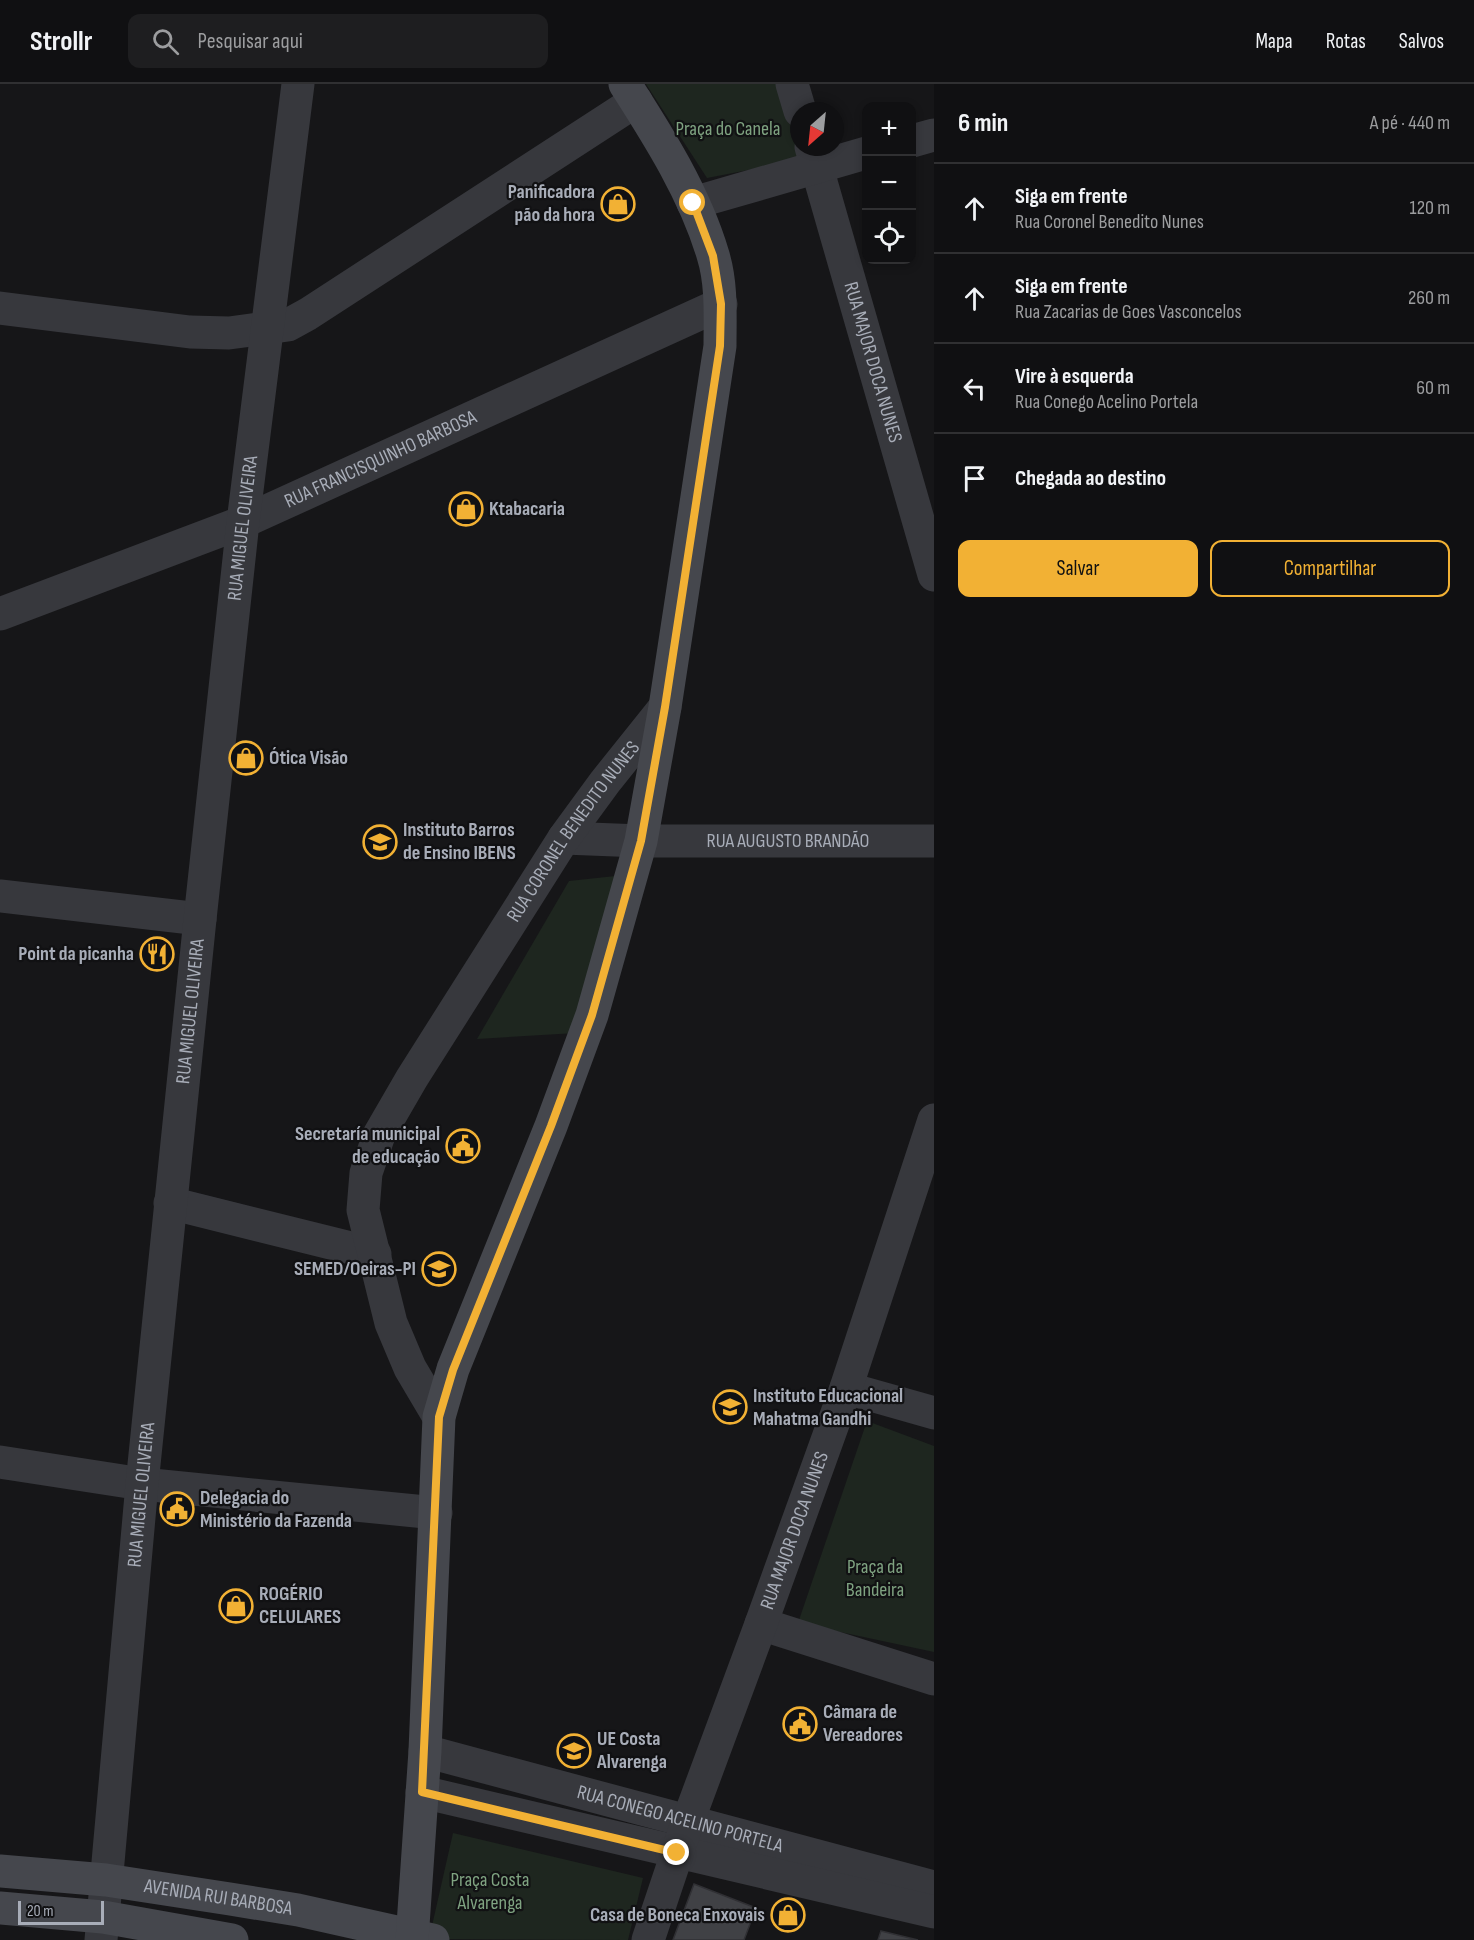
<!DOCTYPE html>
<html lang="pt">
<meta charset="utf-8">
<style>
:root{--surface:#101012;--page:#1e1e20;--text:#f1f3f6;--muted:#9c9d9f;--line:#303032;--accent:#f2b134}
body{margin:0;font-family:"Sofia Sans Condensed",sans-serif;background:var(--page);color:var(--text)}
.controls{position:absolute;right:18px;top:18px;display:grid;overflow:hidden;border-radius:12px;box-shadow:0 3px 9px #0003}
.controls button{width:54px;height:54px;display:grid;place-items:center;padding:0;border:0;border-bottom:2px solid var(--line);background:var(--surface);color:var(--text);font:30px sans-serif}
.compass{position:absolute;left:790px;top:18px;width:54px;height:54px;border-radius:50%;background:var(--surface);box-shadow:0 3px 9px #0003;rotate:207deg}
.scale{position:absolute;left:18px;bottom:15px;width:86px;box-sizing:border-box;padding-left:6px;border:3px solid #a8adb8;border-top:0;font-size:16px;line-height:21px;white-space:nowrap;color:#a8adb8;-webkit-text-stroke:4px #111113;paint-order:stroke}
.stop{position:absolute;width:18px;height:18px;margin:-14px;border:4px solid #f2b134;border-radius:50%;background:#fff}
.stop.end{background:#f2b134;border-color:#fff;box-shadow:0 2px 6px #0008}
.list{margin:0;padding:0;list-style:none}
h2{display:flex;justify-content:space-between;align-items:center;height:78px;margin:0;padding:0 24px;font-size:26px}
h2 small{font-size:20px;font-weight:400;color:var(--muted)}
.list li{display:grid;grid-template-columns:39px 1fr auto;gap:18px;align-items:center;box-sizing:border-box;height:90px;padding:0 24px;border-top:2px solid var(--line)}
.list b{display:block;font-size:22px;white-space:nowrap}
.list p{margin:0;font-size:20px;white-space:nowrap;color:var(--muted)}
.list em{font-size:20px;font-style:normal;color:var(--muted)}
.actions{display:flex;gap:12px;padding:18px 24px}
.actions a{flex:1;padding:14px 0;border:2px solid var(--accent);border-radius:12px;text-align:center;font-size:21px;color:var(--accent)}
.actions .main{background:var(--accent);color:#111}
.icon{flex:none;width:33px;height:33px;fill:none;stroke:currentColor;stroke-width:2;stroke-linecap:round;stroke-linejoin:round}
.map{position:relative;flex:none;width:934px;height:1856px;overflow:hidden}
header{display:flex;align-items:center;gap:36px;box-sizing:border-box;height:84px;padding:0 30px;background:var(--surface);border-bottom:2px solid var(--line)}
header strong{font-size:28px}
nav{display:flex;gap:33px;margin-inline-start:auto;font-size:21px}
.search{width:420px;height:54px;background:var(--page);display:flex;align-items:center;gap:15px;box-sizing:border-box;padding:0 21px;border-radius:12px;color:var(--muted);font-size:22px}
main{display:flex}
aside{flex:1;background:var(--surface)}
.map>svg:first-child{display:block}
</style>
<header>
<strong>Strollr</strong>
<div class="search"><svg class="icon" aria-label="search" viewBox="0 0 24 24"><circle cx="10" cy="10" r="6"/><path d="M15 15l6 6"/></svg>Pesquisar aqui</div>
<nav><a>Mapa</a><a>Rotas</a><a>Salvos</a></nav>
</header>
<main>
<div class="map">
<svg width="934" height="1856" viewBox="0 0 934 1856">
<rect width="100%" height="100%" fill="#161618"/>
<g fill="#1e261f">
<path d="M 646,0 L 783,0 L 806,75 L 707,94 Z"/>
<path d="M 634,790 L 576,949 L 477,955 L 569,797 Z"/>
<path d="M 867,1337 L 934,1362 L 934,1568 L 798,1539 Z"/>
<path d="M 453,1749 L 643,1794 L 628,1856 L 429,1855 Z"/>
</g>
<g fill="#404145" stroke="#303034" stroke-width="1.5">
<path d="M 694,1800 L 756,1824 L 744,1856 L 673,1856 Z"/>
<path d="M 881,1847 L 918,1856 L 878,1856 Z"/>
</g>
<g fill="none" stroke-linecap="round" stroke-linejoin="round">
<g stroke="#37383d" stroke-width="33">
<path d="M 792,0 L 800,27"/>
<path d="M 912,57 L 934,51"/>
<path id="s1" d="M 811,63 L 934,491"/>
<path d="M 693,119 L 866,69"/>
<path d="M 0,224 L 190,248 L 229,249 L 288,241 L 308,230 L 636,17"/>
<path id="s2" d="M 0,530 L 243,438 L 721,220"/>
<path id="s3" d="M 564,754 L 641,757 L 934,757"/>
<path d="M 0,812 L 200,835"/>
<path d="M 170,1119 L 375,1170"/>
<path d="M 846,1304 L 934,1329"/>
<path id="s4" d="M 439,1333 L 410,1284 L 391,1239 L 363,1126 L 366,1089 L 379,1051 L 412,994 L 564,754 L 605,698 L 665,623"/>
<path d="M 0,1378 L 142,1400 L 436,1429"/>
<path d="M 761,1540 L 934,1595"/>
<path id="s5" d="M 425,1667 L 934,1803"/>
<path d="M 422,1708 L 934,1828"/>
<path id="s6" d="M 101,1856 L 142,1400 L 200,835 L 243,438 L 298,0"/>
<path id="s7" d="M 648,1856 L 688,1737 L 761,1540 L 846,1304 L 934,1036"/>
</g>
<g stroke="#45474d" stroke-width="33">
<path id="s8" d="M 0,1787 L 106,1796 L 230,1815 L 298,1826 L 433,1856"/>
<path d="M 0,1824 L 103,1833 L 232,1856"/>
<path d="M 412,1856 L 425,1667 L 439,1333 L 453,1285 L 551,1042 L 592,931 L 641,757 L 665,623 L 720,262 C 720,232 722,200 713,171 C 695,110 659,53 625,0"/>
</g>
</g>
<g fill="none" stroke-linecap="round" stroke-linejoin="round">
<path stroke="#f2b134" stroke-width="8" d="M 677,1769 L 422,1708 L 439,1333 L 453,1286 L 551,1042 L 592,931 L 641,757 L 665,623 L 720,262 L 721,220 L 713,172 L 693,119"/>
</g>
<defs>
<symbol id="shop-ring" viewBox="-11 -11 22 22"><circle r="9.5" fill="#111113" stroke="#f2b134" stroke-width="1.5"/><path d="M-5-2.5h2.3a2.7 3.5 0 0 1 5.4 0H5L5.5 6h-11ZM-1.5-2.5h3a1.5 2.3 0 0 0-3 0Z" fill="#f2b134"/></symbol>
<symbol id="school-ring" viewBox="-11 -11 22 22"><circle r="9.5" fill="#111113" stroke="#f2b134" stroke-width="1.5"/><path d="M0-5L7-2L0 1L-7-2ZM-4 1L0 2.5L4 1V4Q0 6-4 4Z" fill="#f2b134"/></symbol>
<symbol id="restaurant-ring" viewBox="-11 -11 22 22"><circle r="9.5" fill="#111113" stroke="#f2b134" stroke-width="1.5"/><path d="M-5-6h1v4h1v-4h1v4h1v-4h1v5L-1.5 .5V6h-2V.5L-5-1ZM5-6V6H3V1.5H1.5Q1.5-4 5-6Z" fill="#f2b134"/></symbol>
<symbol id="civic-ring" viewBox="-11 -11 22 22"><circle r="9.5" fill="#111113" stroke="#f2b134" stroke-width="1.5"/><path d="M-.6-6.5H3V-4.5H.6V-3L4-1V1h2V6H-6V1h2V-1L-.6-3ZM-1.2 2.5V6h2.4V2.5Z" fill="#f2b134"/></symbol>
</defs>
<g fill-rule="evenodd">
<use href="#shop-ring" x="599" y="101" width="38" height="38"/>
<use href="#shop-ring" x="447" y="406" width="38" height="38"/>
<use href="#shop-ring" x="227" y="655" width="38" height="38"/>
<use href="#school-ring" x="361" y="739" width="38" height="38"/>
<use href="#restaurant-ring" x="138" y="851" width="38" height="38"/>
<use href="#civic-ring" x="444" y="1043" width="38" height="38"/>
<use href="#school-ring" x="420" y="1166" width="38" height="38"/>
<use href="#school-ring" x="711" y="1304" width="38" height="38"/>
<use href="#civic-ring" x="158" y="1406" width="38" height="38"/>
<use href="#shop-ring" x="217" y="1503" width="38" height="38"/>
<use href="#civic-ring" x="781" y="1621" width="38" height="38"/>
<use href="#school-ring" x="555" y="1648" width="38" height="38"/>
<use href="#shop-ring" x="769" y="1812" width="38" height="38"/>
</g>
<g text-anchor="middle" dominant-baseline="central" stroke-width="4.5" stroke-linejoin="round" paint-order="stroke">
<g font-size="20" fill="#7fa381" stroke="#111113">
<text x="728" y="45">Praça do Canela</text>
<text x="875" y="1483">Praça da<tspan x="875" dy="23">Bandeira</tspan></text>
<text x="490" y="1796">Praça Costa<tspan x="490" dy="23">Alvarenga</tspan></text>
</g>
<g font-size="20" font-weight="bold" fill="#a8adb8" stroke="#111113" text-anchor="start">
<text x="595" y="108" text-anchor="end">Panificadora<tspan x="595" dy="23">pão da hora</tspan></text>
<text x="489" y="425">Ktabacaria</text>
<text x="269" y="674">Ótica Visão</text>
<text x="403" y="746">Instituto Barros<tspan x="403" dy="23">de Ensino IBENS</tspan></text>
<text x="134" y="870" text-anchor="end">Point da picanha</text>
<text x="440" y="1050" text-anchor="end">Secretaría municipal<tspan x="440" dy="23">de educação</tspan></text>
<text x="416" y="1185" text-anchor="end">SEMED/Oeiras-PI</text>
<text x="753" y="1312">Instituto Educacional<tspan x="753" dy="23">Mahatma Gandhi</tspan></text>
<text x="200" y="1414">Delegacia do<tspan x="200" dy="23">Ministério da Fazenda</tspan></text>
<text x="259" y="1510">ROGÉRIO<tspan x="259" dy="23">CELULARES</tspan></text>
<text x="823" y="1628">Câmara de<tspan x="823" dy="23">Vereadores</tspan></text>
<text x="597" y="1655">UE Costa<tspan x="597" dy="23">Alvarenga</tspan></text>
<text x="765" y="1831" text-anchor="end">Casa de Boneca Enxovais</text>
</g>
<g font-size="20" fill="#a8adb8" stroke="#111113">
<text stroke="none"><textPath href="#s1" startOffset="224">RUA MAJOR DOCA NUNES</textPath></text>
<text stroke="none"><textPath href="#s2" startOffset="411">RUA FRANCISQUINHO BARBOSA</textPath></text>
<text stroke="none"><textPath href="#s6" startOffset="1419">RUA MIGUEL OLIVEIRA</textPath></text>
<text stroke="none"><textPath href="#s4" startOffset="660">RUA CORONEL BENEDITO NUNES</textPath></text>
<text stroke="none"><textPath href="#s3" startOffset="224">RUA AUGUSTO BRANDÃO</textPath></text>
<text stroke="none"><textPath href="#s6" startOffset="933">RUA MIGUEL OLIVEIRA</textPath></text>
<text stroke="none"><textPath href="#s6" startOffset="447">RUA MIGUEL OLIVEIRA</textPath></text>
<text stroke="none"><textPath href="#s7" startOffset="435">RUA MAJOR DOCA NUNES</textPath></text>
<text stroke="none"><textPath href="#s5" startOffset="264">RUA CONEGO ACELINO PORTELA</textPath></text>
<text stroke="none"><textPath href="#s8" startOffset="220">AVENIDA RUI BARBOSA</textPath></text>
</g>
</g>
</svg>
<div class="controls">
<button>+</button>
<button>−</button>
<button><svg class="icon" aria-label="locate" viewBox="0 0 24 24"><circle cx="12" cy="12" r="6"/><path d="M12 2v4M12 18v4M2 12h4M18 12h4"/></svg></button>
</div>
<svg class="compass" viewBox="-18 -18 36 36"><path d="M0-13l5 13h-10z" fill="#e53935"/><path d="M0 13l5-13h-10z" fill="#9c9d9f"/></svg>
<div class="scale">20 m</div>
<div class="stop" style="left:693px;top:119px"></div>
<div class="stop end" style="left:677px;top:1769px"></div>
</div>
<aside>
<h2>6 min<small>A pé · 440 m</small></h2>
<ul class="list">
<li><svg class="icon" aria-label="ahead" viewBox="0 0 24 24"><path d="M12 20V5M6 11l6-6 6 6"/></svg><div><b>Siga em frente</b><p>Rua Coronel Benedito Nunes</p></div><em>120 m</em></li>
<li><svg class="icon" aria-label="ahead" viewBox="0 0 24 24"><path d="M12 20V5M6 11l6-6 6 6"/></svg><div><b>Siga em frente</b><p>Rua Zacarias de Goes Vasconcelos</p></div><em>260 m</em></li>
<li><svg class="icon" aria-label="left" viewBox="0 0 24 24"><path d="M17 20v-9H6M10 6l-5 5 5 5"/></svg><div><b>Vire à esquerda</b><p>Rua Conego Acelino Portela</p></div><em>60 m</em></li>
<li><svg class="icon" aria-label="arrive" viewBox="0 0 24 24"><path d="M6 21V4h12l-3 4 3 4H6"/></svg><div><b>Chegada ao destino</b></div></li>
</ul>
<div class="actions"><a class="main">Salvar</a><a>Compartilhar</a></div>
</aside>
</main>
